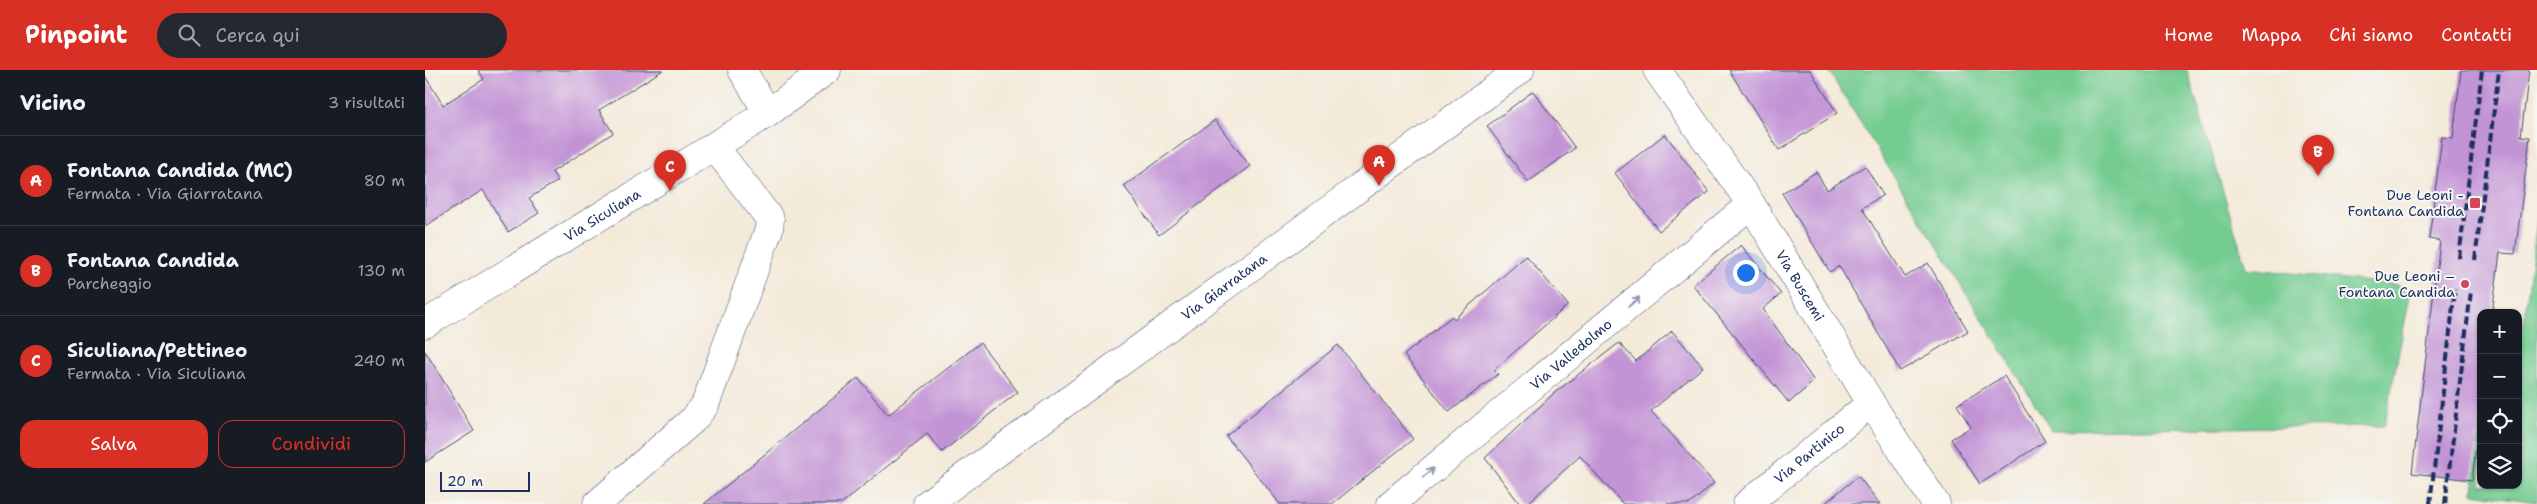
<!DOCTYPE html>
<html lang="it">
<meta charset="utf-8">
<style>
:root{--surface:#171b24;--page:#242831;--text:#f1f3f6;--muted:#9ea1a6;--line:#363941;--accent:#d93025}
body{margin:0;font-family:"Shantell Sans",sans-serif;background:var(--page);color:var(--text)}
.controls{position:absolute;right:15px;bottom:15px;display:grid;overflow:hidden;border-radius:10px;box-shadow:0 1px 4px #0004}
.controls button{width:45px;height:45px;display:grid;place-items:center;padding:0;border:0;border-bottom:1px solid var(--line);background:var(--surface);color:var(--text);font:25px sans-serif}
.scale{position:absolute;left:15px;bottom:12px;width:90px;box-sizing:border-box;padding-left:5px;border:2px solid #1b2f5e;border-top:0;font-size:14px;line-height:18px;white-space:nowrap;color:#1b2f5e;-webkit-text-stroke:4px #f6f6f2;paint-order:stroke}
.you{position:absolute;left:1320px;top:202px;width:18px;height:18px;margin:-12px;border:4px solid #fff;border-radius:50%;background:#1a73e8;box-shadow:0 0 0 8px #1a73e833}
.badge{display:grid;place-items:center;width:32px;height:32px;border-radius:50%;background:var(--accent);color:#fff;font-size:16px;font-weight:700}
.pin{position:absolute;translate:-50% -41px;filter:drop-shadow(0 1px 2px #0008)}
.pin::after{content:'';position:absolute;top:26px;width:18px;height:15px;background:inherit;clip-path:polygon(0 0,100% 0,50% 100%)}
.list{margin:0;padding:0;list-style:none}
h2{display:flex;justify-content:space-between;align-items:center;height:65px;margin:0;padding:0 20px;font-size:21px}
h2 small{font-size:16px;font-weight:400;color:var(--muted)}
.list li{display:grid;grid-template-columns:32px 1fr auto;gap:15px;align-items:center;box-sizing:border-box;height:90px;padding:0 20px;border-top:1px solid var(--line)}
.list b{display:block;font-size:19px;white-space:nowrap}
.list p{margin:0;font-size:16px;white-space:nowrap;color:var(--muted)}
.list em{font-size:16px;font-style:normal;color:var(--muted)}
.actions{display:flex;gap:10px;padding:15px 20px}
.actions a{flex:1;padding:11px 0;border:1px solid var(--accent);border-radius:15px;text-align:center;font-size:18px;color:var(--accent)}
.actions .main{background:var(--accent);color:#fff}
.icon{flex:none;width:28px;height:28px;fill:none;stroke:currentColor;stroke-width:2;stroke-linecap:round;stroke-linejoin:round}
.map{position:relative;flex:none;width:2112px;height:434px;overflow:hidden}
header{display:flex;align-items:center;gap:30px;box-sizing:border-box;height:70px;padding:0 25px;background:var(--accent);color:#fff}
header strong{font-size:24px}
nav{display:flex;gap:28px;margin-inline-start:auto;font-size:18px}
.search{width:350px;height:45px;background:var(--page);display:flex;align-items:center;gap:12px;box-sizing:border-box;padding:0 18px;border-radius:28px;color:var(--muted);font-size:19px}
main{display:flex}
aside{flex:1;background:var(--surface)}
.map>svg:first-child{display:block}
</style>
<header>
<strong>Pinpoint</strong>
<div class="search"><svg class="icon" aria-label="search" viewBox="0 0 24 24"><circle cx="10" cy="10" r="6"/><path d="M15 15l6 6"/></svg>Cerca qui</div>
<nav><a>Home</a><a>Mappa</a><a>Chi siamo</a><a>Contatti</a></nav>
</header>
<main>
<aside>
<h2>Vicino<small>3 risultati</small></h2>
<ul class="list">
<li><span class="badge">A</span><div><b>Fontana Candida (MC)</b><p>Fermata · Via Giarratana</p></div><em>80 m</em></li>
<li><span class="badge">B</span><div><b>Fontana Candida</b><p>Parcheggio</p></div><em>130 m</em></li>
<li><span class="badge">C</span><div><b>Siculiana/Pettineo</b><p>Fermata · Via Siculiana</p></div><em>240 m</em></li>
</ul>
<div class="actions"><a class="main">Salva</a><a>Condividi</a></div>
</aside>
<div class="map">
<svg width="2112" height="434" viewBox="0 0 2112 434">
<rect width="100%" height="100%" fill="#f6f6f2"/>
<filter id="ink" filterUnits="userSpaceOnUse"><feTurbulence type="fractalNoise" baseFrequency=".02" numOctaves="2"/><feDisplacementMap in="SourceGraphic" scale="10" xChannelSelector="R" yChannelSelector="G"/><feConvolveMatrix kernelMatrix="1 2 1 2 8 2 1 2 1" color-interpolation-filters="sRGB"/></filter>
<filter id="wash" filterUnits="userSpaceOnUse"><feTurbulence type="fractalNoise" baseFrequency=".0096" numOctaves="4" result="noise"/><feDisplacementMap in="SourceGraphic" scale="20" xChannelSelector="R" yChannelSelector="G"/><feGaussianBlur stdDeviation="1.12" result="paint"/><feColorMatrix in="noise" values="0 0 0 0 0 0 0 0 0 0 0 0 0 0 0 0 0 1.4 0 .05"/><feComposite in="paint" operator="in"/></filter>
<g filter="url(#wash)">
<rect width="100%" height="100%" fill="#f4ead9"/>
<g fill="#74cc91" stroke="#487e78">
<path d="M 1403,0 L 1762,0 L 1821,198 L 1973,215 L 1986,221 L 1959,356 L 1626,360 Z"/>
<path d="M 2112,151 L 2112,432 L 2048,423 L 2056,347 L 2056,415 L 2093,415 L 2093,261 L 2098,261 Z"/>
</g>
<g id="blocks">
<g fill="#c394d5">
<path d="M 53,0 L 238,0 L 174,40 L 188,63 L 127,102 L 133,111 L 104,128 L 114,143 L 83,162 L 58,120 L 0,156 L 0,6 L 18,35 L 59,9 Z"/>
<path d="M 1304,0 L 1385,0 L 1412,43 L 1354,80 Z"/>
<path d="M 2036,0 L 2104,0 L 2096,66 L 2105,67 L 2090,184 L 2075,183 L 2067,243 L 2056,243 L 2056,338 L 2047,410 L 1987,403 L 2015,171 L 2004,169 L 2017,67 L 2028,68 Z"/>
<path d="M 1108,21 L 1150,78 L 1103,112 L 1062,56 Z"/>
<path d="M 790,50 L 825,96 L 734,165 L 699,116 Z"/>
<path d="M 1240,64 L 1284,122 L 1234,161 L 1190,103 Z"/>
<path d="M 1440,96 L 1458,125 L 1437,138 L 1480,207 L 1503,193 L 1543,261 L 1475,301 L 1414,196 L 1405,202 L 1357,123 L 1391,102 L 1402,120 Z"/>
<path d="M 1316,175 L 1356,224 L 1338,239 L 1389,311 L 1364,333 L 1268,215 Z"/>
<path d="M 1101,186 L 1143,235 L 1069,300 L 1073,304 L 1024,342 L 979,285 L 1027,246 L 1029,249 Z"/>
<path d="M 1247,261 L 1278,297 L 1226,341 L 1289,413 L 1265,434 L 1198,434 L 1155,386 L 1102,434 L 1095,434 L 1060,388 L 1128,324 L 1194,273 L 1211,291 Z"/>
<path d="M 555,273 L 593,322 L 517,382 L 502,364 L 416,434 L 279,434 L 433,308 L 463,345 Z"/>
<path d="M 913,275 L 988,369 L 907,434 L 855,434 L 801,366 Z"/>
<path d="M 0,281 L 49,361 L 0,392 Z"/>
<path d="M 1579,306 L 1620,371 L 1555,414 L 1526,369 L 1546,357 L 1532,335 Z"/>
<path d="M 1433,406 L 1455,434 L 1399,434 Z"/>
</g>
</g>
</g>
<g filter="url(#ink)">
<use href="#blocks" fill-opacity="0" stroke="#3c4b70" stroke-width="1"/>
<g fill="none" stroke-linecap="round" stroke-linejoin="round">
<defs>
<g id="minor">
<path d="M 317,0 L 343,43"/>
<path id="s1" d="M 1232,0 L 1326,134 L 1446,333 L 1511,434"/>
<path id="s2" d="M 0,254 L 343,43 L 402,0"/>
<path d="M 172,434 L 269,349 L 280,335 L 344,159 L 345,149 L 289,76"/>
<path id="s3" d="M 502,434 L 1095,0"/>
<path id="s4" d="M 966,434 L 1326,134"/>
<path id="s5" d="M 1322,434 L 1446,333"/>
</g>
</defs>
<use href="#minor" stroke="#3c4b70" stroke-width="29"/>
<use href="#minor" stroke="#fff" stroke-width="28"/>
<g stroke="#1b2f5e" stroke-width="4" stroke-dasharray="8 4" stroke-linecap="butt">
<path d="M 2034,188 L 2057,0"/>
<path d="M 2050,190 L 2074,0"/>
<path d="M 2005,434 L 2030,219"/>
<path d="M 2020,434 L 2046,221"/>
</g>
</g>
<defs><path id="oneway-shaft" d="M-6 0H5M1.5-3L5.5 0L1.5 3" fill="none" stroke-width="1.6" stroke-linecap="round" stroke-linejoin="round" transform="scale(1.25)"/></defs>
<g stroke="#8d97ae">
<use href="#oneway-shaft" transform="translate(1209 232) rotate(-40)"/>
<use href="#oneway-shaft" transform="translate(1003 403) rotate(-40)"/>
</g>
</g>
<g fill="#d1495b" stroke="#f6f6f2" stroke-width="2">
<rect x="2044" y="127" width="12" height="12" rx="2.5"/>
<circle cx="2040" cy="214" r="5"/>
</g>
<g text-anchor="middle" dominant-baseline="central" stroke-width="4" stroke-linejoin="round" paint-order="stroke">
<g font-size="14" fill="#1b2f5e" stroke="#f6f6f2" text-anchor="end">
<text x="2039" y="125">Due Leoni -<tspan x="2039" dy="16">Fontana Candida</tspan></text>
<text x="2030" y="206">Due Leoni –<tspan x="2030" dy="16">Fontana Candida</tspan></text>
</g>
<g font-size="14" fill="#1b2f5e" stroke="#f6f6f2">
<text stroke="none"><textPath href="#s2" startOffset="208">Via Siculiana</textPath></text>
<text stroke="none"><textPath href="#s1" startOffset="259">Via Buscemi</textPath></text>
<text stroke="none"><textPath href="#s3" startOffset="368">Via Giarratana</textPath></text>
<text stroke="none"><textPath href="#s4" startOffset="234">Via Valledolmo</textPath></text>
<text stroke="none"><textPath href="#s5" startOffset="80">Via Partinico</textPath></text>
</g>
</g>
</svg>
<div class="controls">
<button>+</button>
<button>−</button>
<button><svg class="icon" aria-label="locate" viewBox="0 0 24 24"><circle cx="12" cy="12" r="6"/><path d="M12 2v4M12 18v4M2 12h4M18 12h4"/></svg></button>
<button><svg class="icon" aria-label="layers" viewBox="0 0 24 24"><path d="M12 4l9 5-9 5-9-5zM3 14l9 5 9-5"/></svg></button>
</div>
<div class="scale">20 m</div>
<div class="you"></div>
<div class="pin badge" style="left:954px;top:116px">A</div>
<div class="pin badge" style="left:1893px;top:106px">B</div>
<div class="pin badge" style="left:245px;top:121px">C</div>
</div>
</main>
